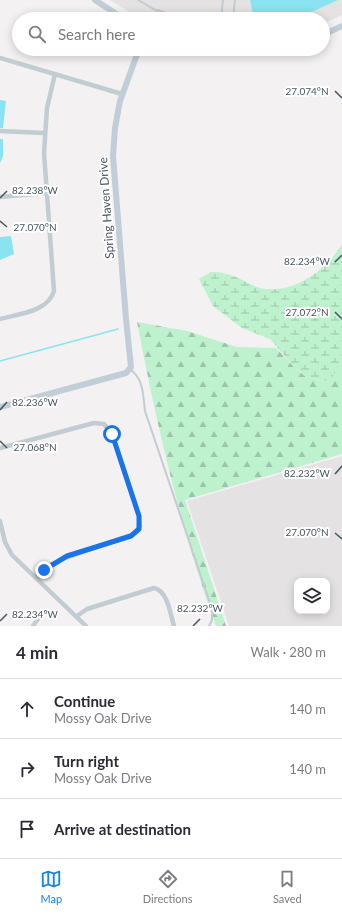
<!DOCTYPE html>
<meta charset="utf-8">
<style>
:root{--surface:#fff;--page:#f7f7f7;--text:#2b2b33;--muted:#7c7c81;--line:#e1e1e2;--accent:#1384eb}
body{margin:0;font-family:Lato,sans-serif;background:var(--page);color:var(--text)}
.controls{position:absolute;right:12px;bottom:12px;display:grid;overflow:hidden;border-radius:8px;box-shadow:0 2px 10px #0003}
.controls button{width:36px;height:36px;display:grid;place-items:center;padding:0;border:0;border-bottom:1px solid var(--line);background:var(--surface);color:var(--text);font:20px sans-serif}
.stop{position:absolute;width:12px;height:12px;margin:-9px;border:3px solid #1a73e8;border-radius:50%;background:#fff}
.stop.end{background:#1a73e8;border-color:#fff;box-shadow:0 1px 4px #0008}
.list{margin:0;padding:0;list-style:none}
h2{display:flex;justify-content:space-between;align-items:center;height:52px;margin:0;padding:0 16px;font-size:17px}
h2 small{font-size:13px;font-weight:400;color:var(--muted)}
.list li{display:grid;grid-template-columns:26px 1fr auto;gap:12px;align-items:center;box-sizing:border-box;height:60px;padding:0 16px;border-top:1px solid var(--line)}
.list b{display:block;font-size:15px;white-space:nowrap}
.list p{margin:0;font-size:13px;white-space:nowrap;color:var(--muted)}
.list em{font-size:13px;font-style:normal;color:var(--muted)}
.icon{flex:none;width:22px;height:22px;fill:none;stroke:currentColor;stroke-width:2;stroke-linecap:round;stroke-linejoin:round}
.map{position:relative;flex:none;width:342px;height:626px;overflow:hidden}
.search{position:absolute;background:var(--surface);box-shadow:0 2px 10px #0003;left:12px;right:12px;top:12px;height:44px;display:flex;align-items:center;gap:10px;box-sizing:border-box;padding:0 14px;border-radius:22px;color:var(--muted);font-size:15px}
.sheet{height:232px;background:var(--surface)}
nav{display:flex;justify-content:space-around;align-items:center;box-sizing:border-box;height:56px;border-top:1px solid var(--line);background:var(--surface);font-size:11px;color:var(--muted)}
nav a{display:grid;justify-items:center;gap:2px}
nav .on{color:var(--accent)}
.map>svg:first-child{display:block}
</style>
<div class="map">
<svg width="342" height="626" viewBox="0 0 342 626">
<defs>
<pattern id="forest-firs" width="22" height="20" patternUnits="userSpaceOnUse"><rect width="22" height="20" fill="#bef1ce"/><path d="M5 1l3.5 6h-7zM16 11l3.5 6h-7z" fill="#9cc6aa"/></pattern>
<pattern id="wetland-marsh" width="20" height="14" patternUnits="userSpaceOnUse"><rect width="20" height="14" fill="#bef1ce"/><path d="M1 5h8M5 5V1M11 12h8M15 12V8" fill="none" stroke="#9cc6aa"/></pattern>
</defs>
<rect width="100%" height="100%" fill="#f3f1f1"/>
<g fill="#e4e2e3" fill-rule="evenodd">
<path d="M 110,0 L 342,0 L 342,15 L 323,24 L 323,19 L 141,19 Z"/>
<path d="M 342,456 L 342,626 L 229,626 L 187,501 ZM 297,581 L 327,581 L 327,611 L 297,611 Z"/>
</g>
<path fill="url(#forest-firs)" d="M 137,322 L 187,331 L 237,347 L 276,348 L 293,366 L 306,377 L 325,381 L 334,374 L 342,356 L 342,454 L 185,500 L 226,626 L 216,626 C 180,527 157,426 137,322 Z"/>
<path fill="url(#wetland-marsh)" d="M 342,245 L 342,356 L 334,375 L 326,381 L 306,377 L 293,366 L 270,339 L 242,328 L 213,306 L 199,279 L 211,272 C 216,272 221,272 226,274 C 238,276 249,285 260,288 C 294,295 324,271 342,245 Z"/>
<g fill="#8ae3f0">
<path d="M 250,0 L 338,0 L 296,19 L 254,19 Z"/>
<path d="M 0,100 L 6,101 L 3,128 L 0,128 Z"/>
<path d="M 0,139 L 3,139 L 3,156 L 0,163 Z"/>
<path d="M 11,236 L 14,254 L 0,260 L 0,237 Z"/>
</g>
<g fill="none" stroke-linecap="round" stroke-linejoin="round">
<path stroke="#8ae3f0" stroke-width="1.5" d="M 0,361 L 118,329"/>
<g stroke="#c1ccd3" stroke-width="2">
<path d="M 138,0 L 157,11"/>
<path d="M 153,19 L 158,10 L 182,19"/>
<path d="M 221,19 L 223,0"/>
<path d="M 233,19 L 235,0"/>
<path d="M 131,370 C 144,380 143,396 145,411 L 212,609 L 212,620 L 209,626"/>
</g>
<g stroke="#c1ccd3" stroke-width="4.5">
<path d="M 0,58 L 122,94"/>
<path d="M 0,131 L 44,133"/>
<path d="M 0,197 L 46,193"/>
<path d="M 0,319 C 18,314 48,312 54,291 L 44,153 L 47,108 L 55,74"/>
<path d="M 0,448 L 94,423 L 104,424 L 112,434 L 139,516 L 140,526 L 134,534 L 62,559 L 48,566 L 36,578"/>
<path d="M 0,521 L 5,542 L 12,555 L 86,626"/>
<path d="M 77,616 L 87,609 L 154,588 C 168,591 170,614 174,626"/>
<path d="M 33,626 L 38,619"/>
</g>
<g stroke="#c1ced8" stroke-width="6">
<path d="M 95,0 L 124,19"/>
<path d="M 323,35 L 342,26"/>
<path d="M 202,49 L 230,52 L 274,49"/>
<path d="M 0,407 L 126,373 L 131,367 L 126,319 L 113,156 L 115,128 L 120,101 L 139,49"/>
</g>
</g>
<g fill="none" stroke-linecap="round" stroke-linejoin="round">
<path stroke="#1a73e8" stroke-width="5" d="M 44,570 L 67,556 L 131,536 L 139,529 L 139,516 L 112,434"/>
</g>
<path fill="none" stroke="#48565f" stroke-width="1.5" d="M 335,91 L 342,98M 0,198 L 7,191M 0,221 L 7,227M 335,262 L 342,255M 335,312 L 342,319M 0,410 L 7,402M 0,441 L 7,448M 335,474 L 342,466M 335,533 L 342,539M 0,621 L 7,614M 193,626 L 200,619"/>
<g text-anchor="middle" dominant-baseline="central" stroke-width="4" stroke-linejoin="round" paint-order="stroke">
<g font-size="12" fill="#48565f" stroke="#fff">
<text transform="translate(106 208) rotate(-94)">Spring Haven Drive</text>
</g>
</g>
<g font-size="10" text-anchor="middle" fill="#48565f" stroke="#fff" stroke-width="4" stroke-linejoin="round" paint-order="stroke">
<text x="307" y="95">27.074°N</text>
<text x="35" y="194">82.238°W</text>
<text x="35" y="231">27.070°N</text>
<text x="307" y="265">82.234°W</text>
<text x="307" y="316">27.072°N</text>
<text x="35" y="406">82.236°W</text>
<text x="35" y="451">27.068°N</text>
<text x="307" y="477">82.232°W</text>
<text x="307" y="536">27.070°N</text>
<text x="200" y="612">82.232°W</text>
<text x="35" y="618">82.234°W</text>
</g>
</svg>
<div class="controls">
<button><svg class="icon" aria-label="layers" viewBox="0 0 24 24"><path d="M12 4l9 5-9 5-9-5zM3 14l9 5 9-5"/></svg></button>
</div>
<div class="stop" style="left:112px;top:434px"></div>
<div class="stop end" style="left:44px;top:570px"></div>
<div class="search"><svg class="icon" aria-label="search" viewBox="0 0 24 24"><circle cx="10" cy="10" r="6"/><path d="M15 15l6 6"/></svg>Search here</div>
</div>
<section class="sheet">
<h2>4 min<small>Walk · 280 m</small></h2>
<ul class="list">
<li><svg class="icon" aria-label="ahead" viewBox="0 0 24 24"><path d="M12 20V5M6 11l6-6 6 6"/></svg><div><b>Continue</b><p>Mossy Oak Drive</p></div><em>140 m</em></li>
<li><svg class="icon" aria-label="right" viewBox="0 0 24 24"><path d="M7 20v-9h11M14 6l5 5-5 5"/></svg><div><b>Turn right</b><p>Mossy Oak Drive</p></div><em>140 m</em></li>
<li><svg class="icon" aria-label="arrive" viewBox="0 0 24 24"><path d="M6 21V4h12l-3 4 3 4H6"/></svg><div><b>Arrive at destination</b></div></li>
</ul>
</section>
<nav>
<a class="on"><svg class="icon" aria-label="map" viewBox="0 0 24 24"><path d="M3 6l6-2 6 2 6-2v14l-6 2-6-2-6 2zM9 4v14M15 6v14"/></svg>Map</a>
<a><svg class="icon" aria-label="directions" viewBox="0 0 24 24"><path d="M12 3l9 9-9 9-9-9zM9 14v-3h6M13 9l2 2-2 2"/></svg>Directions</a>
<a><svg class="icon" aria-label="saved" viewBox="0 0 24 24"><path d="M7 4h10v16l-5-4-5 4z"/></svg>Saved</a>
</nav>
